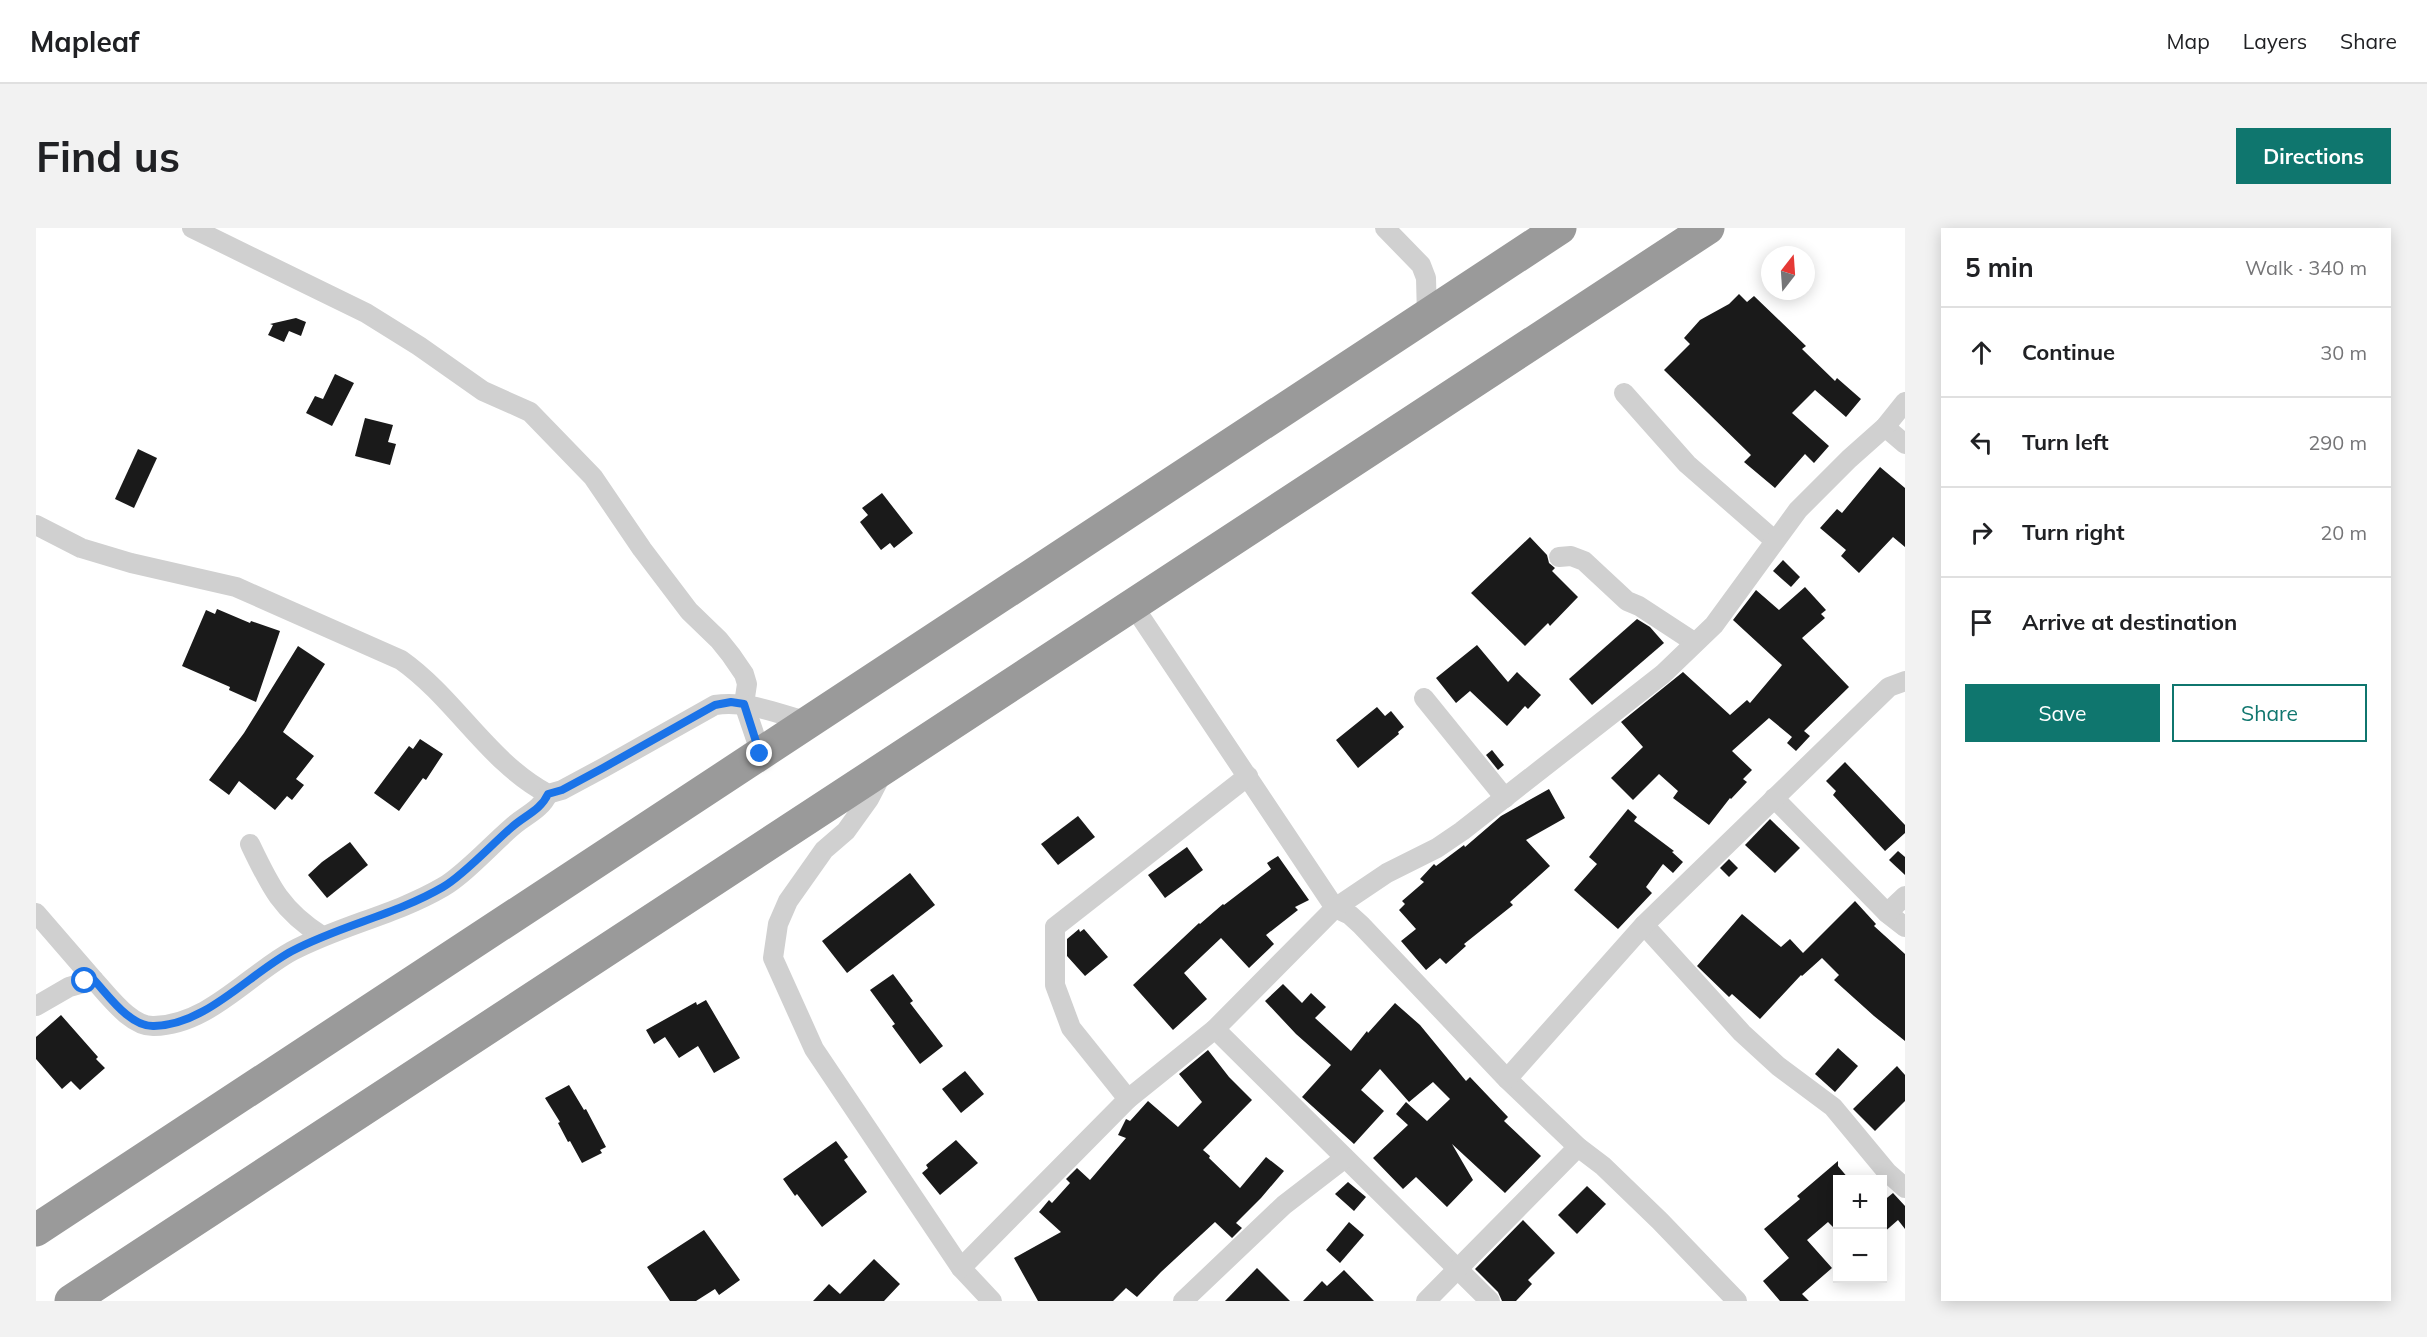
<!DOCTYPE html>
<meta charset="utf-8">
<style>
:root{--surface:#fff;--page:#f2f2f2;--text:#202124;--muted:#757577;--line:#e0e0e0;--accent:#0f766e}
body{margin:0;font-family:Mulish,sans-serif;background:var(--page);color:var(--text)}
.controls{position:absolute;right:18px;bottom:18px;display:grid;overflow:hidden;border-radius:0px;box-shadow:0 3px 15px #0003}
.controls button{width:54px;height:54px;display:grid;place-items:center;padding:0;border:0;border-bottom:2px solid var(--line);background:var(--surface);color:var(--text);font:30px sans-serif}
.compass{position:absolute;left:1725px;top:18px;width:54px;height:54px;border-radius:50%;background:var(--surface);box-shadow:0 3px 15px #0003;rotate:17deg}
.stop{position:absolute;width:18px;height:18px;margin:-14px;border:4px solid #1a73e8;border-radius:50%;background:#fff}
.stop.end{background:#1a73e8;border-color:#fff;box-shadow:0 2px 6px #0008}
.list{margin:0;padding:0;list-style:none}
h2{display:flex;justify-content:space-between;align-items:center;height:78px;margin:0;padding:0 24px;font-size:26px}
h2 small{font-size:20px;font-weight:400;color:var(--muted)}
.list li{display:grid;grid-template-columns:39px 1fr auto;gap:18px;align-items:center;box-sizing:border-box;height:90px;padding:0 24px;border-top:2px solid var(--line)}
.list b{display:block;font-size:22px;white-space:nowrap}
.list em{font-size:20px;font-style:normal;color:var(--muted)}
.actions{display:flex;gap:12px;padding:18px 24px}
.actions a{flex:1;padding:14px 0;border:2px solid var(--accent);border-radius:0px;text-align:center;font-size:21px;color:var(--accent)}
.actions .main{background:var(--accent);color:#fff}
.icon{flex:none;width:33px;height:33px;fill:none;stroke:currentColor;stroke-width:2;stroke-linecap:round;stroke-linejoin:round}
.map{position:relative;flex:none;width:1869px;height:1073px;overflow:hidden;border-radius:0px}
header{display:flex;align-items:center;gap:36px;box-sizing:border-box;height:84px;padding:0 30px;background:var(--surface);border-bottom:2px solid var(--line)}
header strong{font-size:28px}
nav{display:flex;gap:33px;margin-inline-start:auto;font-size:21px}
.intro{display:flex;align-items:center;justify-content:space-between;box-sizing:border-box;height:144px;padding:0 36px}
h1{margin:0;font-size:42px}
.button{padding:15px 27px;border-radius:0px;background:var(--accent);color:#fff;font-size:21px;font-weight:700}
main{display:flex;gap:36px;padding:0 36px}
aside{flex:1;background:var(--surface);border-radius:0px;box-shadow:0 3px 15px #0003}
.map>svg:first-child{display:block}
</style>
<header>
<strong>Mapleaf</strong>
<nav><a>Map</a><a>Layers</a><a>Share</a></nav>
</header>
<div class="intro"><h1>Find us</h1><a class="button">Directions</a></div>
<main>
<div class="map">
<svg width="1869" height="1073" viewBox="0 0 1869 1073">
<rect width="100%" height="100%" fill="#fff"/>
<g fill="#1a1a1a">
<path d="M 1703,66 L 1711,74 L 1718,68 L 1770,118 L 1766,121 L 1799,153 L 1801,150 L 1825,171 L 1810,189 L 1779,162 L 1756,185 L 1793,218 L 1778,235 L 1769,226 L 1739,260 L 1708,234 L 1715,227 L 1628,142 L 1654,116 L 1648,110 L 1664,92 L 1693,76 Z"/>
<path d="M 260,90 L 270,94 L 265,108 L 253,103 L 248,114 L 232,107 L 237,97 L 234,96 Z"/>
<path d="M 299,146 L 318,155 L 296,198 L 270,185 L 279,168 L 287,171 Z"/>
<path d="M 329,190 L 357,197 L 352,214 L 360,216 L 354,237 L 319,228 Z"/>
<path d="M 102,221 L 121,230 L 98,280 L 79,271 Z"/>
<path d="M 1844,239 L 1869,260 L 1869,319 L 1857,309 L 1823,345 L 1805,328 L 1810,322 L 1784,300 L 1801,281 L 1806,285 Z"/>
<path d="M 846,265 L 877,305 L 858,320 L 854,315 L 845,322 L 824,294 L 832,287 L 826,280 Z"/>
<path d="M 1494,309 L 1511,327 L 1513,335 L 1519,340 L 1516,343 L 1542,369 L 1514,398 L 1512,395 L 1489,418 L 1435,365 Z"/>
<path d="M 1747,332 L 1764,349 L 1755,359 L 1737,343 Z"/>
<path d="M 1769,359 L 1790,382 L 1785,386 L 1789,390 L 1766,410 L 1813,459 L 1768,503 L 1774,508 L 1760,523 L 1751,515 L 1756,509 L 1733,490 L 1696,523 L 1716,542 L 1707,551 L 1711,554 L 1695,571 L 1694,570 L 1673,597 L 1637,570 L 1642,563 L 1623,546 L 1597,572 L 1575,550 L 1607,519 L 1585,494 L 1647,444 L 1694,487 L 1711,472 L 1714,475 L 1746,437 L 1697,392 L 1720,362 L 1743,382 Z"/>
<path d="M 181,381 L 214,395 L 215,393 L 244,403 L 220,474 L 193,462 L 194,459 L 146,438 L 170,382 L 179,386 Z"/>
<path d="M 1601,391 L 1614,399 L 1628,415 L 1556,477 L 1533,451 Z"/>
<path d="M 1441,417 L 1472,454 L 1481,444 L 1505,467 L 1492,481 L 1489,478 L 1471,498 L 1434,463 L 1420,475 L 1400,450 Z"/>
<path d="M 262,418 L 289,436 L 247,504 L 278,528 L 260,551 L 268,557 L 256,572 L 251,568 L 239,582 L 203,553 L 193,567 L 173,552 L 208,505 Z"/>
<path d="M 1341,479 L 1349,488 L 1355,483 L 1368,499 L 1362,504 L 1363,506 L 1322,540 L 1300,512 Z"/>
<path d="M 384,511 L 407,526 L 390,552 L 387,550 L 363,583 L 338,565 L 373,518 L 377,521 Z"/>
<path d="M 1456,522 L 1468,537 L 1462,542 L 1450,527 Z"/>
<path d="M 1809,534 L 1869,597 L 1869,605 L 1849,623 L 1797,567 L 1800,563 L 1790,553 Z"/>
<path d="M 1513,561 L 1529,590 L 1490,612 L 1514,638 L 1474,674 L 1477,677 L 1428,716 L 1430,718 L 1410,736 L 1404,730 L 1390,742 L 1365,713 L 1380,701 L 1363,682 L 1369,676 L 1366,673 L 1388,654 L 1384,651 L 1398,636 L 1400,638 L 1428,617 L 1429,619 L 1465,588 Z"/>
<path d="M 1592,581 L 1601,589 L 1598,593 L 1638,623 L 1636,624 L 1647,634 L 1637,645 L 1627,636 L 1610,659 L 1616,665 L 1582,701 L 1538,662 L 1561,636 L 1553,629 Z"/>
<path d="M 1042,588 L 1059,609 L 1022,637 L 1005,616 Z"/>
<path d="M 1734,591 L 1764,620 L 1739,645 L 1709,617 Z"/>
<path d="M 314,614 L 332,637 L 291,670 L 272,647 L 286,634 Z"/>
<path d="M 1151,619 L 1167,642 L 1129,670 L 1112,647 Z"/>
<path d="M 1862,623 L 1869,629 L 1869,647 L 1853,632 Z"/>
<path d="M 1242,628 L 1273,672 L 1259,679 L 1262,682 L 1230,707 L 1238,716 L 1213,740 L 1185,710 L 1148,745 L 1171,771 L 1137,802 L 1097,757 L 1163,695 L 1164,696 L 1187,676 L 1188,677 L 1235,641 L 1231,635 Z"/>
<path d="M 1693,631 L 1702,640 L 1693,649 L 1684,640 Z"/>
<path d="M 874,645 L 899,677 L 811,745 L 786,713 Z"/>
<path d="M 1819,673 L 1840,696 L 1838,698 L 1869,726 L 1869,813 L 1838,788 L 1798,752 L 1803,747 L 1786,730 L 1766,748 L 1765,747 L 1724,791 L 1696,766 L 1693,769 L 1661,738 L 1706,686 L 1745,719 L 1754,711 L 1767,725 Z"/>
<path d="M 1043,701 L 1044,704 L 1048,701 L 1072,729 L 1049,748 L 1031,728 L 1031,711 Z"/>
<path d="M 857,746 L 877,773 L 874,775 L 907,818 L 884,836 L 856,798 L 859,796 L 834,762 Z"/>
<path d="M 1247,756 L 1266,775 L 1275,765 L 1290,779 L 1279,790 L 1315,823 L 1331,803 L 1332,805 L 1359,775 L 1384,797 L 1430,853 L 1434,849 L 1472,889 L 1468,893 L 1505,928 L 1469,965 L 1416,916 L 1437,952 L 1411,979 L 1380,949 L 1367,961 L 1337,930 L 1372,897 L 1360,886 L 1370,874 L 1391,893 L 1414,871 L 1397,854 L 1373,874 L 1344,841 L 1325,862 L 1348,883 L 1318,916 L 1266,869 L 1295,837 L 1260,806 L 1229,773 Z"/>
<path d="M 670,772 L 704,830 L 678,845 L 662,818 L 643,830 L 629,809 L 618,816 L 610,802 L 660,774 L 661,777 Z"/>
<path d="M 25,787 L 62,829 L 60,831 L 69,840 L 44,862 L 35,853 L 26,861 L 0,831 L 0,809 Z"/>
<path d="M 1802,820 L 1822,838 L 1799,864 L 1779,846 Z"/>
<path d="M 1172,822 L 1193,849 L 1216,872 L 1167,922 L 1174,928 L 1173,930 L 1204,960 L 1230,929 L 1248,943 L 1225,970 L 1200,995 L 1206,1000 L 1196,1010 L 1179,994 L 1125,1044 L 1101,1069 L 1090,1060 L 1077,1073 L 1002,1073 L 978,1030 L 1025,1004 L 1003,984 L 1013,972 L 1016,975 L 1034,955 L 1030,951 L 1041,940 L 1054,952 L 1090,910 L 1082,907 L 1090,891 L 1094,893 L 1112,873 L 1142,899 L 1166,874 L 1143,846 Z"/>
<path d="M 1861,838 L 1869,847 L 1869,873 L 1839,903 L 1817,881 Z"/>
<path d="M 929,843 L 948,866 L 925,885 L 906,861 Z"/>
<path d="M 533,857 L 548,882 L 550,881 L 570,919 L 564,922 L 566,925 L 546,935 L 534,913 L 532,914 L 522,895 L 524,894 L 509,870 Z"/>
<path d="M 920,912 L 942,935 L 904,967 L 886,945 L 892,940 L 890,937 Z"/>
<path d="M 800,913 L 812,929 L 808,932 L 831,964 L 786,999 L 761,966 L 759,968 L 747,951 Z"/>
<path d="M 1802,933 L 1802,938 L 1813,951 L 1802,951 L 1802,1004 L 1792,994 L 1771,1012 L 1796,1040 L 1766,1066 L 1773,1073 L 1744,1073 L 1727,1053 L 1753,1030 L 1728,1001 L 1764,971 L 1761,968 Z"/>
<path d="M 1312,954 L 1330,969 L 1318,983 L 1299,966 Z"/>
<path d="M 1551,958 L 1570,976 L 1541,1006 L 1522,987 Z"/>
<path d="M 1857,965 L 1869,978 L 1869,1001 L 1862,992 L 1846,1006 L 1846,974 Z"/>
<path d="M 1487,992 L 1519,1025 L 1492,1052 L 1496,1056 L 1480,1073 L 1466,1073 L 1462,1064 L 1439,1041 Z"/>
<path d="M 1313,994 L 1328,1007 L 1304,1035 L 1290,1022 Z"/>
<path d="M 668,1002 L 704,1052 L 683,1067 L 679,1061 L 660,1073 L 634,1073 L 611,1039 Z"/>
<path d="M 838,1031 L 864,1056 L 848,1073 L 777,1073 L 793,1056 L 804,1066 Z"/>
<path d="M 1221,1040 L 1254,1073 L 1189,1073 Z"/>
<path d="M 1308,1042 L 1338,1073 L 1267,1073 L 1286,1053 L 1291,1058 Z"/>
</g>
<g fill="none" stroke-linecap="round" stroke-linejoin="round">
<g stroke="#d0d0d0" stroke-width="20">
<path d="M 156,0 L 330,85 L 383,118 L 447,163 L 494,184 L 557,249 L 606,321 L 653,383 L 683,412 L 695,427 L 708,446 L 711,456 L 708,476 L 725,526"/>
<path d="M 1349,0 L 1385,37 L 1390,50 L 1391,88"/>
<path d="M 1588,165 L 1651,236 L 1738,312"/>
<path d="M 1849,199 L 1869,216"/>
<path d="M 0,297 L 45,320 L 95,335 L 200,359 L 365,432 C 420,471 452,534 512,566 L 526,562 L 567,540 L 679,477 C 711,472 742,486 773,494"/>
<path d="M 1523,329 L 1535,328 L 1548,333 L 1591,373 L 1603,378 L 1658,414"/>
<path d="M 1096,376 L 1299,680 L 1314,687 L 1325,697 L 1471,851 L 1542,919 L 1567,938 L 1624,993 L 1701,1073"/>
<path d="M 1388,470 L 1469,570"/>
<path d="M 846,546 L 833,571 L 810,603 L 788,622 L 752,673 L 742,696 L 737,730 L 778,821 L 925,1040 L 956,1073"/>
<path d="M 1738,570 L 1851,685 L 1869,699"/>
<path d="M 214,616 C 234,658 245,682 286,708"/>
<path d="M 0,685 L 58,752"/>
<path d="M 1851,685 L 1869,668"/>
<path d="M 1608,697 L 1706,805 L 1742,838 L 1797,879 L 1851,944 L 1869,960"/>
<path d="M 0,778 L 33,759 L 58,752 C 73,768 95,799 118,798 C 172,797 212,747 256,723 C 305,697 359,687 407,659 C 428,647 456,616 476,599 C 488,588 505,582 512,566"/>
<path d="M 1179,801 L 1454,1073"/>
<path d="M 1471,851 L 1608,697 L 1853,459 L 1869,453"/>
<path d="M 1092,871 L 1035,800 L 1019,757 L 1019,699 L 1212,548"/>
<path d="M 925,1040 L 1092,871 L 1179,801 L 1299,680 L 1351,645 L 1401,620 L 1426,603 L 1627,446 L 1678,397 L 1762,282 L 1813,231 L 1849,199 L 1869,174"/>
<path d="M 1147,1073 L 1248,977 L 1309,930"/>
<path d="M 1390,1073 L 1542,919"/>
</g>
<g stroke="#9a9a9a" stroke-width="33">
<path d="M 0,1002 L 1524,0"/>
<path d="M 35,1073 L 1672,0"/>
</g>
</g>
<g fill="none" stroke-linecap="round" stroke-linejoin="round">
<path stroke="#1a73e8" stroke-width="8" d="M 49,753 L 58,752 C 73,768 94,799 118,798 C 170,797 213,746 256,723 C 305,697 359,687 407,659 C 428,647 456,616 476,599 C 488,588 505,582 512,566 L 526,562 L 567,540 L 679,477 L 695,474 L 708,476 L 724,526"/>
</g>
</svg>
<div class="controls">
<button>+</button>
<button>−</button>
</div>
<svg class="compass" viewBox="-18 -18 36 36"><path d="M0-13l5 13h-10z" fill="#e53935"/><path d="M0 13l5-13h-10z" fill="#757577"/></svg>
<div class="stop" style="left:49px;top:753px"></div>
<div class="stop end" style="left:724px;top:526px"></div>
</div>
<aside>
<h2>5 min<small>Walk · 340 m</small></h2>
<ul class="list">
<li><svg class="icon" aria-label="ahead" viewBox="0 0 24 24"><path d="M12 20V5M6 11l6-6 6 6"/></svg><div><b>Continue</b></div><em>30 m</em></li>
<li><svg class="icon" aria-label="left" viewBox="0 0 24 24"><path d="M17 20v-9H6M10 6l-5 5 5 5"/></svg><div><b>Turn left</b></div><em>290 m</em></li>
<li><svg class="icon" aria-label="right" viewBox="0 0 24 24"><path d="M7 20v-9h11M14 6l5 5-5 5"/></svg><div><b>Turn right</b></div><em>20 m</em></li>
<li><svg class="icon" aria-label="arrive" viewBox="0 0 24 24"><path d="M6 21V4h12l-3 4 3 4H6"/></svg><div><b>Arrive at destination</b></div></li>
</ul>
<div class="actions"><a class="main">Save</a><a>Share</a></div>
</aside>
</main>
